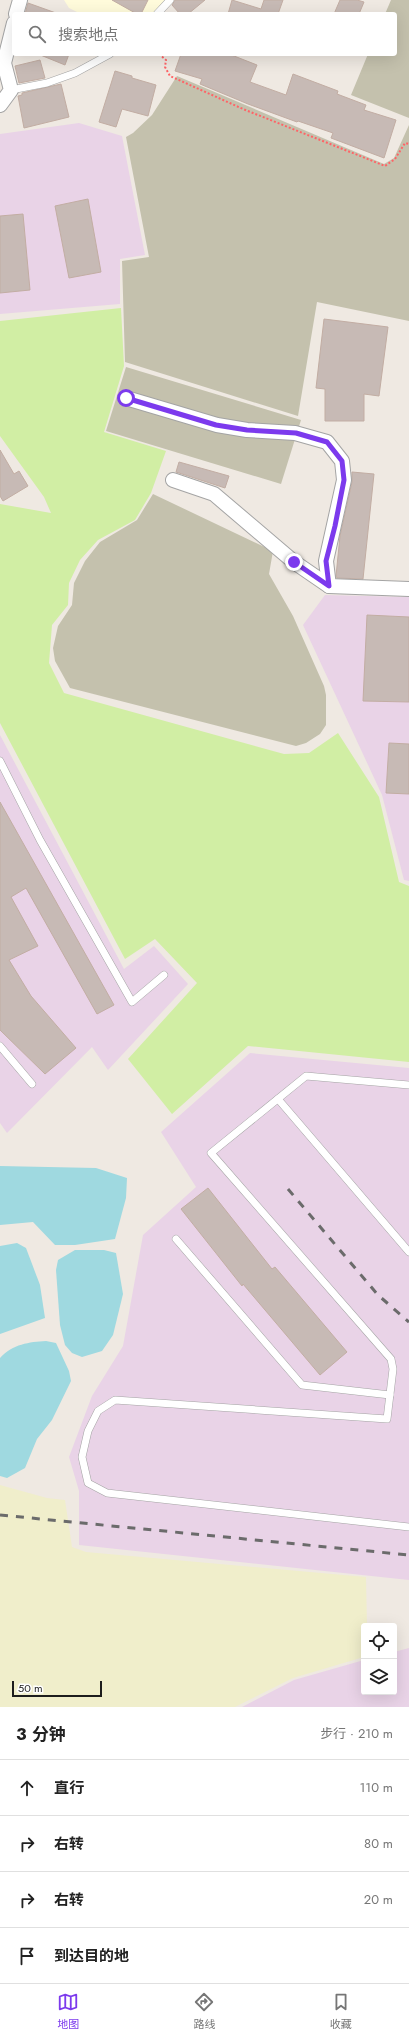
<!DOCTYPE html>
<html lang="zh">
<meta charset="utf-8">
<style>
:root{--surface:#fff;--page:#f6f6f6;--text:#222;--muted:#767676;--line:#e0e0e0;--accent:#7c3aed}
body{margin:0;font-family:Jost,"Noto Sans SC",sans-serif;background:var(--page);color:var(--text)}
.controls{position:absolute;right:12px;bottom:12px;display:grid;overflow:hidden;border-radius:4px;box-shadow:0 4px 16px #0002}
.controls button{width:36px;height:36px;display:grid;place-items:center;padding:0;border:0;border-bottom:1px solid var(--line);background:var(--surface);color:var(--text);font:20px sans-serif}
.scale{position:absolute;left:12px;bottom:10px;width:90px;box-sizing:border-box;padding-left:4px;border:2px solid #1d1d1d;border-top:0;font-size:11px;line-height:14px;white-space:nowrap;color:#1d1d1d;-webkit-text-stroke:3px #fff;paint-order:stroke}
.stop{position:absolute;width:12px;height:12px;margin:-9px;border:3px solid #7c3aed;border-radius:50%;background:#fff}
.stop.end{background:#7c3aed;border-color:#fff;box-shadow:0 1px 4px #0008}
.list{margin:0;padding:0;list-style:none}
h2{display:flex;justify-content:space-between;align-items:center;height:52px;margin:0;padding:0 16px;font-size:17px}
h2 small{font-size:13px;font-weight:400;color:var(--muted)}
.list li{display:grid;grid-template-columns:26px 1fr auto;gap:12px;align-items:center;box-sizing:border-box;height:56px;padding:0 16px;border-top:1px solid var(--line)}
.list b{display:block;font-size:15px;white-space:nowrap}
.list em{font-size:13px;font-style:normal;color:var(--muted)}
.icon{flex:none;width:22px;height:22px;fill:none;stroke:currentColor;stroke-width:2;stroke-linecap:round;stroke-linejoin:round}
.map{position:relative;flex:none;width:409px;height:1707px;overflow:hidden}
.search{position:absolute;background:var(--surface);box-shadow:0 4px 16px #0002;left:12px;right:12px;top:12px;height:44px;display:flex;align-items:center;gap:10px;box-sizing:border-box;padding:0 14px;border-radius:4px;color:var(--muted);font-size:15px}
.sheet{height:276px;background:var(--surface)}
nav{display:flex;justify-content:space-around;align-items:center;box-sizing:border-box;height:56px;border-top:1px solid var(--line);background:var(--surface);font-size:11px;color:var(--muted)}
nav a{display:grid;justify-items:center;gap:2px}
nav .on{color:var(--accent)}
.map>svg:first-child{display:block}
</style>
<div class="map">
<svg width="409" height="1707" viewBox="0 0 409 1707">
<rect width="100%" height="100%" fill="#efe9e2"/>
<g fill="#e9d3e7">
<path d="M 79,123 L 122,136 L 145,255 L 120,259 L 120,304 L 0,314 L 0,134 Z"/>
<path d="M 325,595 L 409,597 L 409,881 L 404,880 L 382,795 L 303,625 Z"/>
<path d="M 0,735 L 124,969 L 154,946 L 188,984 L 108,1070 L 92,1047 L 7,1133 L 0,1123 Z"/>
<path d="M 250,1053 L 409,1068 L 409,1580 L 79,1545 L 79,1491 L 69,1457 L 92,1396 L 123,1346 L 143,1235 L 196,1187 L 161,1132 Z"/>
<path d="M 409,1648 L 409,1707 L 242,1707 L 294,1680 L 364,1660 L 364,1692 L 394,1692 L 394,1652 Z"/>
</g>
<path fill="#fffbdb" d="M 64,0 L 167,0 L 152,14 L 81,14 L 69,8 Z"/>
<g fill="#c4c1ad">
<path d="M 391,0 L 409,0 L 409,118 L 351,95 L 368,54 L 395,54 L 395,14 L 385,14 Z"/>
<path d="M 177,76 L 384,164 L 394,158 L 409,125 L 409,321 L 317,302 L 298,416 L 125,362 L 122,261 L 149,257 L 126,137 L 133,133 L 152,115 Z"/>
<path d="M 126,367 L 301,420 L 281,484 L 106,431 Z"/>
<path d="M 153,494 L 273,551 L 269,574 L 293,616 L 324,686 L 326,695 L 326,725 L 320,734 L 306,743 L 296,746 L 70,688 L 55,661 L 53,648 L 58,626 L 72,605 L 74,583 L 85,561 L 100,542 L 137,520 Z"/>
</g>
<path fill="#f0eecb" d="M 0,1485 L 47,1498 L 65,1500 L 72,1547 L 86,1552 L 366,1577 L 367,1626 L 364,1626 L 364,1657 L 293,1678 L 235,1707 L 0,1707 Z"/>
<path fill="#d1eea4" d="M 121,308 L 124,366 L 104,432 L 166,451 L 151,493 L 135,520 L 98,540 L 80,560 L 69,583 L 68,605 L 52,625 L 49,663 L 64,693 L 284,754 L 309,753 L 338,733 L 379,797 L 399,882 L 409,886 L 409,1062 L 248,1046 L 172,1114 L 128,1059 L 197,983 L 155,939 L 125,959 L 0,723 L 0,504 L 51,513 L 44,497 L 0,436 L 0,321 Z"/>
<g fill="#9fd9e0">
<path d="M 0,1166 L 96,1168 L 127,1178 L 126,1198 L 115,1239 L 75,1245 L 55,1245 L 33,1222 L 0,1225 Z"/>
<path d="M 17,1243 L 26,1248 L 40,1285 L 45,1318 L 0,1334 L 0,1246 Z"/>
<path d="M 75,1250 L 104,1250 L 116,1253 L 123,1294 L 113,1335 L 102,1351 L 82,1357 L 72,1353 L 65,1345 L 60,1325 L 56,1270 L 58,1260 Z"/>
<path d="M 46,1341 L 56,1343 L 69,1371 L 71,1381 L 52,1420 L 37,1439 L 25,1468 L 7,1478 L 0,1476 L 0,1358 C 13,1344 29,1342 46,1341 Z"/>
</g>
<g fill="#c7bab5" stroke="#c2ada3">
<path d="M 112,0 L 148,0 L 141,14 L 137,14 Z"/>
<path d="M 175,0 L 205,0 L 188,14 L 180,14 L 172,5 Z"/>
<path d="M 232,0 L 261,9 L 264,0 L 283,0 L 278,14 L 228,14 Z"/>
<path d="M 340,0 L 357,0 L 364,2 L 359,14 L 334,14 Z"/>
<path d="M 28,3 L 56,13 L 55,14 L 25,14 Z"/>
<path d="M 38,54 L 69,54 L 65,65 Z"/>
<path d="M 181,54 L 229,54 L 257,65 L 250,82 L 286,95 L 293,74 L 338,91 L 337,94 L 366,105 L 364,110 L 396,120 L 384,158 L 331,138 L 333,133 L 298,121 L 297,122 L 248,104 L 200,84 L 202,79 L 175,71 Z"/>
<path d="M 40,60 L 45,78 L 19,83 L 15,66 Z"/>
<path d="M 115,71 L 132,76 L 132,78 L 156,85 L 148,116 L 122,109 L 116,127 L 99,122 Z"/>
<path d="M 61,84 L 69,117 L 24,128 L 18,96 L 22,95 L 22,93 Z"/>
<path d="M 88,199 L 101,272 L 69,278 L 55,206 Z"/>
<path d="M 23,214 L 30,290 L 0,293 L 0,216 Z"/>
<path d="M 324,319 L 388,327 L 379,396 L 364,394 L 364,421 L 325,421 L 325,389 L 316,388 Z"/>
<path d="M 0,450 L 14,474 L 19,471 L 28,486 L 3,501 L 0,496 Z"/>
<path d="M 179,462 L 229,476 L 225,488 L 176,472 Z"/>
<path d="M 352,472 L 374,474 L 363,579 L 337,578 L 336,576 L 340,536 L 352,482 Z"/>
<path d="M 367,615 L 409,617 L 409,702 L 363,701 Z"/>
<path d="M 389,743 L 409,744 L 409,794 L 386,793 Z"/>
<path d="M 0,802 L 114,1005 L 97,1014 L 26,888 L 11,897 L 38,946 L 9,960 L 31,996 L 76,1048 L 45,1074 L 0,1030 Z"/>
<path d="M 208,1188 L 272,1269 L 275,1267 L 347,1352 L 320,1375 L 243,1284 L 242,1286 L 181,1209 Z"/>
</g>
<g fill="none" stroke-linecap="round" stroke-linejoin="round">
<defs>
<g id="lane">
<path d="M 157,14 L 170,0"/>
<path d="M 11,90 L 47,83 L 75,73 L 110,54"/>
<path d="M 0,761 L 40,840 L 132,1002 L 164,975"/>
<path d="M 0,1046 L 32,1084"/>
<path d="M 409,1085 L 306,1076 L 211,1153 L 391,1359 L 393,1369 L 387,1419 L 115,1400 L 98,1411 L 88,1431 L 82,1457 L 88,1483 L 107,1493 L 409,1527"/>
<path d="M 278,1099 L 409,1252"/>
<path d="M 176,1239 L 302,1385 L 390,1395"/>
</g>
<g id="street">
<path d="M 16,14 L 20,0"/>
<path d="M 0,105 L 11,90 L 4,63 L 14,23"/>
<path d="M 126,398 L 217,425 L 247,430 L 295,433 L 327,442 L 342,461 L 344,480 L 326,561 L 329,586"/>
<path d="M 173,480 L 214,494 L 294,562 L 329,586 L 409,589"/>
</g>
</defs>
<use href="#lane" stroke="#a4a4a4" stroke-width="8"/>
<use href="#street" stroke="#a4a4a4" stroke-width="16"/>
<path stroke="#ff6366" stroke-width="2" stroke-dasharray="2 2" stroke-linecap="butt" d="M 159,54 L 166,60 L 165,67 L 170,76 L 243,109 L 385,166 L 395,159 L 405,143 L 409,144"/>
<use href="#lane" stroke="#fff" stroke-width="7"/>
<use href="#street" stroke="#fff" stroke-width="14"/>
<g stroke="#6b6b6b" stroke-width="3" stroke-dasharray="8 8" stroke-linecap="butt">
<path d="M 288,1189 L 378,1295 L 409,1322"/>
<path d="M 0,1515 L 409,1555"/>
</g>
</g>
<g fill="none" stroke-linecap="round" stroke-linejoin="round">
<path stroke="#7c3aed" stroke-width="5" d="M 126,398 L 216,425 L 247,430 L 296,433 L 327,442 L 342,461 L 344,480 L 335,526 L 326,561 L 329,586 L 294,562"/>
</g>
</svg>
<div class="controls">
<button><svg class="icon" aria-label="locate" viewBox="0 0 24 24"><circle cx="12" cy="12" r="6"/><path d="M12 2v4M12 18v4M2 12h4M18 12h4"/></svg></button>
<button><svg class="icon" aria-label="layers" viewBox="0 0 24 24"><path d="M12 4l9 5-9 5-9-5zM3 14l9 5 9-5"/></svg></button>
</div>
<div class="scale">50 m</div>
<div class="stop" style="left:126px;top:398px"></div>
<div class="stop end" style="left:294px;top:562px"></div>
<div class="search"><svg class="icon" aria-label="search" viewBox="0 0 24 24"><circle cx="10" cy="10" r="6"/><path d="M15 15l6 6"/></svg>搜索地点</div>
</div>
<section class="sheet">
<h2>3 分钟<small>步行 · 210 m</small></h2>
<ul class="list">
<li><svg class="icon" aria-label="ahead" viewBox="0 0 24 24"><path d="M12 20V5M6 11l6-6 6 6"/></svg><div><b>直行</b></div><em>110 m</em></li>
<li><svg class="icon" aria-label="right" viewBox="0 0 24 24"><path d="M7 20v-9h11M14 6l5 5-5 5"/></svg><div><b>右转</b></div><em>80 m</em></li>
<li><svg class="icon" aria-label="right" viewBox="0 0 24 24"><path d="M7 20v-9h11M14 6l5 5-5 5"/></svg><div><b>右转</b></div><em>20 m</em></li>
<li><svg class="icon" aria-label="arrive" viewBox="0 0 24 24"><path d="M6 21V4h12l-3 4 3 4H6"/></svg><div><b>到达目的地</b></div></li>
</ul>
</section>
<nav>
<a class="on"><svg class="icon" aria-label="map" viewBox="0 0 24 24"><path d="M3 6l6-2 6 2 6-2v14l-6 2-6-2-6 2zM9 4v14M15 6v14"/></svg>地图</a>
<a><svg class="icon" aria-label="directions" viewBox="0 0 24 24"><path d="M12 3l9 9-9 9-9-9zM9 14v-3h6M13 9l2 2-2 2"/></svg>路线</a>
<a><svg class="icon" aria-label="saved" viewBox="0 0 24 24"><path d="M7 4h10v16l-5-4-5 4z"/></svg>收藏</a>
</nav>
